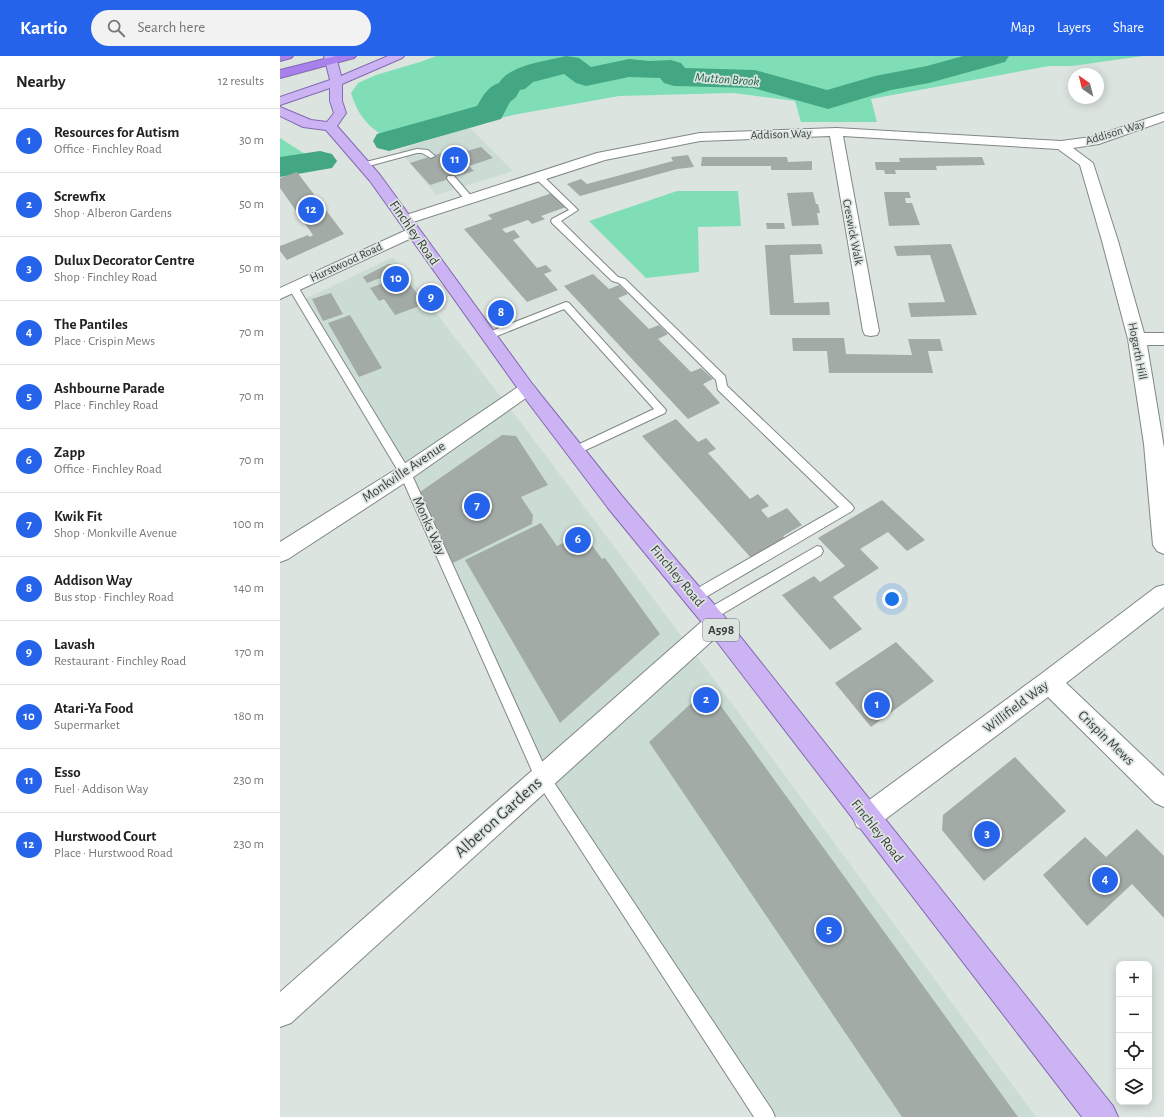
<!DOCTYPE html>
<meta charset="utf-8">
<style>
:root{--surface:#fff;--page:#f2f2f2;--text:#222;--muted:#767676;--line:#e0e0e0;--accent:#2563eb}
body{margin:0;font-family:"Alegreya Sans",sans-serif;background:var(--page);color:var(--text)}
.controls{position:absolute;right:12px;bottom:12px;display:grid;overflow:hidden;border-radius:8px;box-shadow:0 2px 10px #0003}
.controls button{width:36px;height:36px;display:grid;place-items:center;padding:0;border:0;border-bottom:1px solid var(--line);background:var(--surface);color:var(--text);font:20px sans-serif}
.compass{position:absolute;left:788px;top:12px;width:36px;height:36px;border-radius:50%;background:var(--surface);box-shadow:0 2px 10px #0003;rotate:325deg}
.you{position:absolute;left:612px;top:543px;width:14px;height:14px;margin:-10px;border:3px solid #fff;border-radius:50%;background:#1a73e8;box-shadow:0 0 0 6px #1a73e833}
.badge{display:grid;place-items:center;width:26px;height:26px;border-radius:50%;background:var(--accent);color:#fff;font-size:13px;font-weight:700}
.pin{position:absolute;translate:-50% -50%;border:2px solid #fff;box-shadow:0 1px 4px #0006}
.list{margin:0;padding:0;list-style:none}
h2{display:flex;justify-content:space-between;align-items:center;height:52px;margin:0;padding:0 16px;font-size:17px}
h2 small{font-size:13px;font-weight:400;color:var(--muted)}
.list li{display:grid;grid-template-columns:26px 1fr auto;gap:12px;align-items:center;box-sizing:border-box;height:64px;padding:0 16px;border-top:1px solid var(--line)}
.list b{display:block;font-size:15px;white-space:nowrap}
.list p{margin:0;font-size:13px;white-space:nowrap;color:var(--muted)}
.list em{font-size:13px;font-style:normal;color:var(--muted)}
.icon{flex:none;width:22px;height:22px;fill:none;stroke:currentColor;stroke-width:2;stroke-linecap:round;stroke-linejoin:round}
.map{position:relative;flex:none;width:884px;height:1061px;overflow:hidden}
header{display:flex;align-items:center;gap:24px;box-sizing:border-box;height:56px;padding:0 20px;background:var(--accent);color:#fff}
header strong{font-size:19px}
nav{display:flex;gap:22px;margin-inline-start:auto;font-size:14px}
.search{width:280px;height:36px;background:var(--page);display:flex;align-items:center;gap:10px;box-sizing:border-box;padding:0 14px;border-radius:22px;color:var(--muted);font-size:15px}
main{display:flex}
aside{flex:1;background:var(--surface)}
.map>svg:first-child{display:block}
</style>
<header>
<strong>Kartio</strong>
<div class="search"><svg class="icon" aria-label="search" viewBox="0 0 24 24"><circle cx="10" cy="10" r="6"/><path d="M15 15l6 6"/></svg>Search here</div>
<nav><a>Map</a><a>Layers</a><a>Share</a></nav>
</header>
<main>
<aside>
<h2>Nearby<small>12 results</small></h2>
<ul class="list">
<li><span class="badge">1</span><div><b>Resources for Autism</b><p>Office · Finchley Road</p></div><em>30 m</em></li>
<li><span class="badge">2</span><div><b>Screwfix</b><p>Shop · Alberon Gardens</p></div><em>50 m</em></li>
<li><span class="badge">3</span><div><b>Dulux Decorator Centre</b><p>Shop · Finchley Road</p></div><em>50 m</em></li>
<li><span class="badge">4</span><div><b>The Pantiles</b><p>Place · Crispin Mews</p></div><em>70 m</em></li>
<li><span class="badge">5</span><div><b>Ashbourne Parade</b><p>Place · Finchley Road</p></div><em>70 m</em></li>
<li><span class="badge">6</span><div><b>Zapp</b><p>Office · Finchley Road</p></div><em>70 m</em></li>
<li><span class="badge">7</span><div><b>Kwik Fit</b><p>Shop · Monkville Avenue</p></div><em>100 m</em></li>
<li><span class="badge">8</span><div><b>Addison Way</b><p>Bus stop · Finchley Road</p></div><em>140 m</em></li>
<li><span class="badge">9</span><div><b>Lavash</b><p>Restaurant · Finchley Road</p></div><em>170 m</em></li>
<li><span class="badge">10</span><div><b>Atari-Ya Food</b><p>Supermarket</p></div><em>180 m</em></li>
<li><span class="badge">11</span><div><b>Esso</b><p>Fuel · Addison Way</p></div><em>230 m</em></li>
<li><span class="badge">12</span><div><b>Hurstwood Court</b><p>Place · Hurstwood Road</p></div><em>230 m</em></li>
</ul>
</aside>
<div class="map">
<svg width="884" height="1061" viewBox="0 0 884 1061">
<rect width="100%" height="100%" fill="#dce4e0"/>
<g fill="#cbdcd4">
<path d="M 189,71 L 233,115 L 156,139 L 119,94 Z"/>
<path d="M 113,201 L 242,368 L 436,626 L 756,1061 L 485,1061 L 262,721 L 125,417 L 21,245 Z"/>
</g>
<g fill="#80deb7">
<path d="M 156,0 L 863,0 L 792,10 L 769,10 L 591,43 L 597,66 L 521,66 L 515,45 L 453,37 L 339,40 L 233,59 L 118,89 C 93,73 81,68 71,37 L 78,27 L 96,19 L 140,6 Z"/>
<path d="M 0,82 L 39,107 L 0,120 Z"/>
<path d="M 397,135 L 458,135 L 461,170 L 418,171 L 419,216 L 366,222 L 309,165 Z"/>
</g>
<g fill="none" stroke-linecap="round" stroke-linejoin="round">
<g fill="#42a782" fill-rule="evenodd">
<path d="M 286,0 L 299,2 L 311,11 L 349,3 L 370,5 L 391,4 L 401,7 L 405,12 L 475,14 L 547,34 L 595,20 L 647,10 L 683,0 L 729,0 L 725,6 L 649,27 L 611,34 L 548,53 L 473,32 L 394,30 L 384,27 L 380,22 L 349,21 L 306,30 L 296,27 L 284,18 L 253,26 L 245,33 L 240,34 L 236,41 L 230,46 L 221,63 L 109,95 L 97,92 L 93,85 L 97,78 L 197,50 C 203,40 208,30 219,27 C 229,9 267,5 286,0 Z"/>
<path d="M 40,95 L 52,98 L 57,105 L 52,112 L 0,121 L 0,101 Z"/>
</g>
</g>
<g fill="#a3aba7">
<path d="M 201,91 L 213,102 L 189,110 L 194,115 L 150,129 L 130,107 L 174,93 L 179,97 Z"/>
<path d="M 408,99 L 414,111 L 397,113 L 300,140 L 287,128 L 301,123 L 307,128 L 393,105 L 391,101 Z"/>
<path d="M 422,101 L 507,101 L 508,106 L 532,105 L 532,114 L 491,114 L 491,110 L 421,110 Z"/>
<path d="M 702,101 L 705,109 L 656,110 L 657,114 L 615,114 L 616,118 L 605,118 L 604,114 L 596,114 L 595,106 L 620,106 L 619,102 Z"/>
<path d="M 17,116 L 64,178 L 7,204 L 0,195 L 0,190 L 28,179 L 30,181 L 33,179 L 0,132 L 0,122 Z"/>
<path d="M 533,136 L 536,148 L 538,148 L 540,157 L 537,157 L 539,169 L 512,170 L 507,137 Z"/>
<path d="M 604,136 L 629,136 L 631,142 L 625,142 L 626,147 L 632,147 L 640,169 L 609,170 Z"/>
<path d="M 272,137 L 286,151 L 261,160 L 265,163 L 252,168 L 248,164 L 222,173 L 226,177 L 234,174 L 240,181 L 233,184 L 257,212 L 266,209 L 272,215 L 264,218 L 278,234 L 247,246 L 184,173 L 212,163 L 208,159 Z"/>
<path d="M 486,167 L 504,167 L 505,173 L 487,173 Z"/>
<path d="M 541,188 L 543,198 L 510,199 L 514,247 L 549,246 L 550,259 L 490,259 L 485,189 Z"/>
<path d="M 671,188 L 697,259 L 631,261 L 628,247 L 665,246 L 650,199 L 617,200 L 614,190 Z"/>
<path d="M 108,208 L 115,208 L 145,248 L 115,259 L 104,243 L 99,245 L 90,232 L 106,226 L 103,221 L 87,227 L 83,221 Z"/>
<path d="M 313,218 L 329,233 L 339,229 L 348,238 L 338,242 L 369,273 L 379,269 L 388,278 L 378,283 L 411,316 L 421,312 L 433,323 L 423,328 L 440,347 L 408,363 L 284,230 Z"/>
<path d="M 51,237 L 63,258 L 43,265 L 32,243 Z"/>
<path d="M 70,259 L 102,312 L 79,321 L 48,267 Z"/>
<path d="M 512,282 L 564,282 L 566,298 L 632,299 L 628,283 L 660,283 L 663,295 L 648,295 L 653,317 L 549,317 L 547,295 L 513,295 Z"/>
<path d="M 396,363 L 418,386 L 426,382 L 436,393 L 428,397 L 470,443 L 478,438 L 489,450 L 481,454 L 488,462 L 507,452 L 522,469 L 503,480 L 506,483 L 472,503 L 362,380 Z"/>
<path d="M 222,379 L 236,380 L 268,429 L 241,441 L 253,459 L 252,468 L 173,507 L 140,436 Z"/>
<path d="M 602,444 L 645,484 L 627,495 L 608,476 L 580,493 L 599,512 L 553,541 L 582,573 L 550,594 L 502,539 L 534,520 L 540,526 L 565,510 L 538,482 Z"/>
<path d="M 261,467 L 277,490 L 303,477 L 322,503 L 325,502 L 380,578 L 280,667 L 185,504 Z"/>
<path d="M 616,586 L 654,625 L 591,671 L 555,627 Z"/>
<path d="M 428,632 L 738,1061 L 622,1061 L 369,686 Z"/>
<path d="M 735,701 L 786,755 L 704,825 L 662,774 L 663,759 Z"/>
<path d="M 857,773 L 884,800 L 884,862 L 852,828 L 807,870 L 763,819 L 805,781 L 826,801 Z"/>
</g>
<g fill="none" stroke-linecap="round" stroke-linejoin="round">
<defs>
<g id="lane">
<path d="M 137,93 L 148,94 L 155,100 L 151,102 L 142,97 L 137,97 L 85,111 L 81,109 L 82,107 Z"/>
<path d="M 255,118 L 261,118 L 298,154 L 281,165 L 338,221 L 345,223 L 445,320 L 447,330 L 572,449 L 574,452 L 572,455 L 419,545 L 414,547 L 409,545 L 407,541 L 409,537 L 559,451 L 438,334 L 436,324 L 339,227 L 332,225 L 272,167 L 271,165 L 272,163 L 289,154 L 255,122 L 254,120 Z"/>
<path d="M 168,120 L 174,120 L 192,141 L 193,143 L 192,145 L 186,145 L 168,124 L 167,122 Z"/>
<path d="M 13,228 L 18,231 L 131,417 L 267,716 L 492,1054 L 495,1061 L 474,1061 L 257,726 L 120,418 L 8,231 Z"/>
<path d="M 286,246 L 289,247 L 386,354 L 385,357 L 295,399 L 291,398 L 289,395 L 291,392 L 374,353 L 284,253 L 212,282 L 208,283 L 203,280 L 204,278 Z"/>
<path d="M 537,490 L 541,491 L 543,495 L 541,499 L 434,563 L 429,565 L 424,563 L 422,559 L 424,555 Z"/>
</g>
<g id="street">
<path d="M 884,57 L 884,65 L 819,88 L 793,92 L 813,107 L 838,185 L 864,277 L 884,277 L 884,289 L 867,289 L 884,392 L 884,498 L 877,495 L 873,489 L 864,388 L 848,283 L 822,185 L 800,109 L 778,93 L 563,80 L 599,275 L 597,279 L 591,280 L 585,279 L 583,275 L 550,80 L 420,85 L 325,104 L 130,167 L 125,168 L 120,167 L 118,164 L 120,161 L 317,97 L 420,77 L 556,72 L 781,85 L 812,81 Z"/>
<path d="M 133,171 L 138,173 L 141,176 L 138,179 L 0,243 L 0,232 Z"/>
<path d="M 247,327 L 253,329 L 256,333 L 253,337 L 132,422 L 8,503 L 0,506 L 0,486 L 118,412 L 241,329 Z"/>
<path d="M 884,529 L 884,551 L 786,627 L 884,720 L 884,751 L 875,747 L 768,641 L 595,771 L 586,775 L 577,771 L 573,762 L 577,753 L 761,618 L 876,531 Z"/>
<path d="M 436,557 L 444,560 L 447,567 L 444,574 L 11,967 L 0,971 L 0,936 L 428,560 Z"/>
</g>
<path id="primary" d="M 44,0 L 56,0 L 61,20 L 108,0 L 124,0 L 122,2 L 62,28 L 62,45 L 66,57 L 57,70 L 100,119 L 253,329 L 342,440 L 444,560 L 833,1050 L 838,1061 L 802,1061 L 428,574 L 328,452 L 241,337 L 90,125 L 46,74 L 23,71 L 0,60 L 0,51 L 31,64 L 47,66 L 54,57 L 50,45 L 50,32 L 0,49 L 0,41 L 50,24 Z"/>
<g id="highway">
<path d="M 0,0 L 13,0 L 11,2 L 0,5 Z"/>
<path d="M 56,0 L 76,0 L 74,2 L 0,22 L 0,14 Z"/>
</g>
</defs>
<use href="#lane" stroke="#808884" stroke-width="2"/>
<use href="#street" stroke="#808884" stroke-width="2"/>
<use href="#primary" stroke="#826aaf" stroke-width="2"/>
<use href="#highway" stroke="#826aaf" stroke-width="2"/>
<use href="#lane" fill="#fff" fill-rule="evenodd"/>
<use href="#street" fill="#fff" fill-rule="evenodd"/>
<use href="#primary" fill="#cbb3f4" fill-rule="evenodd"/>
<use href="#highway" fill="#a881ed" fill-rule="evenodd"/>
</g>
<g text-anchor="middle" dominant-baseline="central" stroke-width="3.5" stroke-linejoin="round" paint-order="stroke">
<g font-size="12" fill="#3a3e3c" stroke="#dce4e0">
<text transform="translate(835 76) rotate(-17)">Addison Way</text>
<text transform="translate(501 78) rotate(-2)">Addison Way</text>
<text transform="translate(573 176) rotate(79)">Creswick Walk</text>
<text transform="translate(66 206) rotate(-25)">Hurstwood Road</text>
<text transform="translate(858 295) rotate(79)">Hogarth Hill</text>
</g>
<g font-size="13" font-style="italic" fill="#18644a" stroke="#dce4e0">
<text transform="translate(447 24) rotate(4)">Mutton Brook</text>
</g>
<rect fill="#dce4e0" stroke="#6b706d" stroke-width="1" x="423" y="563" width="36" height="22" rx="3"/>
<g font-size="13" font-weight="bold" fill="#3a3e3c">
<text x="441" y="574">A598</text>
</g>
<g font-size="14" fill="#3a3e3c" stroke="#dce4e0">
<text transform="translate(134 177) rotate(55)">Finchley Road</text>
<text transform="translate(124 416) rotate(-34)">Monkville Avenue</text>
<text transform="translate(149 470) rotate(66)">Monks Way</text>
<text transform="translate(397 520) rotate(50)">Finchley Road</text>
<text transform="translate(736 651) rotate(-37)">Willifield Way</text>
<text transform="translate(826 682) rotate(44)">Crispin Mews</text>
<text transform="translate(597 775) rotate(52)">Finchley Road</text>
</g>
<g font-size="17" fill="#3a3e3c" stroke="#dce4e0">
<text transform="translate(218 761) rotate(-42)">Alberon Gardens</text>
</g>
</g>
</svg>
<div class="controls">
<button>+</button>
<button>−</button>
<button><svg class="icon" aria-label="locate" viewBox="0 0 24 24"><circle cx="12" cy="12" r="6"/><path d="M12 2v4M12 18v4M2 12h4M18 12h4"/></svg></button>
<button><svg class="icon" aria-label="layers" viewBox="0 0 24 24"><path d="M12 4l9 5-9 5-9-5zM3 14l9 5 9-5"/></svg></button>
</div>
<svg class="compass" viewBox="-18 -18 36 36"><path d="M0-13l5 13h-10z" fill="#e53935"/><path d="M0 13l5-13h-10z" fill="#767676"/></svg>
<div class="you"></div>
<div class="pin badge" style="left:597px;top:649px">1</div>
<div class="pin badge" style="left:426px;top:644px">2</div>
<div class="pin badge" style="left:707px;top:778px">3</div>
<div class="pin badge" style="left:825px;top:824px">4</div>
<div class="pin badge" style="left:549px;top:874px">5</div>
<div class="pin badge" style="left:298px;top:484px">6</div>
<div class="pin badge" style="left:197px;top:450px">7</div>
<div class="pin badge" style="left:221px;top:257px">8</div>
<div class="pin badge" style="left:151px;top:242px">9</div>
<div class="pin badge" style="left:116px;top:223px">10</div>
<div class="pin badge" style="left:175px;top:104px">11</div>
<div class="pin badge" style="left:31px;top:154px">12</div>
</div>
</main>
